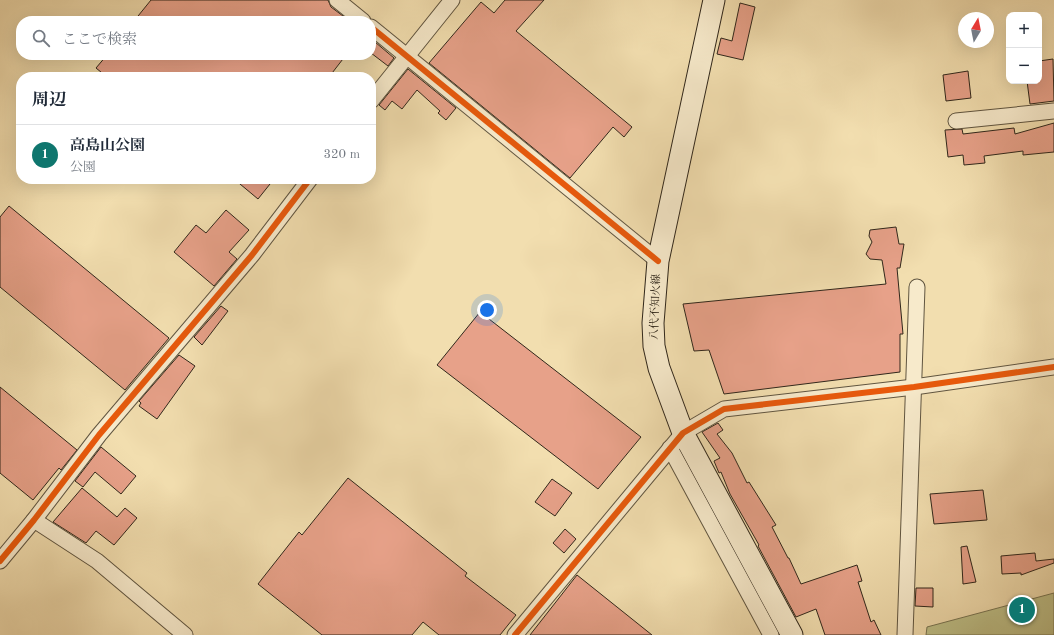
<!DOCTYPE html>
<html lang="ja">
<meta charset="utf-8">
<style>
:root{--surface:#fff;--page:#f2f2f3;--text:#1f2937;--muted:#747a83;--line:#e0e1e3;--accent:#0f766e}
body{margin:0;font-family:"Old Standard TT","Noto Serif JP",serif;background:var(--page);color:var(--text)}
.controls{position:absolute;right:12px;top:12px;display:grid;overflow:hidden;border-radius:8px;box-shadow:0 4px 16px #0002}
.controls button{width:36px;height:36px;display:grid;place-items:center;padding:0;border:0;border-bottom:1px solid var(--line);background:var(--surface);color:var(--text);font:20px sans-serif}
.compass{position:absolute;left:958px;top:12px;width:36px;height:36px;border-radius:50%;background:var(--surface);box-shadow:0 4px 16px #0002;rotate:10deg}
.you{position:absolute;left:487px;top:310px;width:14px;height:14px;margin:-10px;border:3px solid #fff;border-radius:50%;background:#1a73e8;box-shadow:0 0 0 6px #1a73e833}
.badge{display:grid;place-items:center;width:26px;height:26px;border-radius:50%;background:var(--accent);color:#fff;font-size:13px;font-weight:700}
.pin{position:absolute;translate:-50% -50%;border:2px solid #fff;box-shadow:0 1px 4px #0006}
.list{margin:0;padding:0;list-style:none}
h2{display:flex;justify-content:space-between;align-items:center;height:52px;margin:0;padding:0 16px;font-size:17px}
h2 small{font-size:13px;font-weight:400;color:var(--muted)}
.list li{display:grid;grid-template-columns:26px 1fr auto;gap:12px;align-items:center;box-sizing:border-box;height:60px;padding:0 16px;border-top:1px solid var(--line)}
.list b{display:block;font-size:15px;white-space:nowrap}
.list p{margin:0;font-size:13px;white-space:nowrap;color:var(--muted)}
.list em{font-size:13px;font-style:normal;color:var(--muted)}
.icon{flex:none;width:22px;height:22px;fill:none;stroke:currentColor;stroke-width:2;stroke-linecap:round;stroke-linejoin:round}
.map{position:relative;flex:none;width:1054px;height:635px;overflow:hidden}
.search{position:absolute;background:var(--surface);box-shadow:0 4px 16px #0002;left:16px;top:16px;width:360px;height:44px;display:flex;align-items:center;gap:10px;box-sizing:border-box;padding:0 14px;border-radius:16px;color:var(--muted);font-size:15px}
.panel{position:absolute;background:var(--surface);box-shadow:0 4px 16px #0002;left:16px;top:72px;width:360px;height:112px;border-radius:16px}
.map>svg:first-child{display:block}
</style>
<div class="map">
<svg width="1054" height="635" viewBox="0 0 1054 635">
<rect width="100%" height="100%" fill="#f2deaf"/>
<filter id="stains"><feTurbulence type="fractalNoise" baseFrequency=".005" numOctaves="4"/><feColorMatrix values="0 0 0 0 .2 0 0 0 0 .09 0 0 0 0 .02 0 0 0 .5 -.17"/></filter>
<radialGradient id="worn" r=".72"><stop offset=".6" stop-color="#630" stop-opacity="0"/><stop offset="1" stop-color="#630" stop-opacity=".3"/></radialGradient>
<path fill="#bec088" stroke="#777452" d="M 1054,593 L 1054,635 L 926,635 L 927,627 Z"/>
<g fill="#e7a189" stroke="#30271b">
<path d="M 151,0 L 328,0 L 331,7 L 343,16 L 339,21 L 134,21 Z"/>
<path d="M 505,0 L 544,0 L 516,31 L 632,127 L 624,137 L 613,127 L 570,178 L 429,63 L 481,2 L 494,13 Z"/>
<path d="M 740,3 L 755,7 L 743,60 L 717,54 L 721,38 L 732,41 Z"/>
<path d="M 375,42 L 394,58 L 388,66 L 371,53 L 371,47 Z"/>
<path d="M 107,55 L 346,55 L 329,77 L 107,77 L 96,68 Z"/>
<path d="M 1053,59 L 1054,101 L 1030,104 L 1027,81 L 1039,81 L 1039,61 Z"/>
<path d="M 408,69 L 456,108 L 446,120 L 438,113 L 440,111 L 417,90 L 402,109 L 392,101 L 385,110 L 379,105 Z"/>
<path d="M 968,71 L 971,98 L 946,101 L 943,75 Z"/>
<path d="M 1054,123 L 1054,152 L 1023,155 L 1023,151 L 984,156 L 985,163 L 964,165 L 963,155 L 948,157 L 945,130 L 962,129 L 963,134 L 1014,128 L 1015,134 Z"/>
<path d="M 234,179 L 274,179 L 258,199 Z"/>
<path d="M 9,206 L 169,338 L 125,390 L 0,287 L 0,217 Z"/>
<path d="M 226,210 L 249,230 L 229,252 L 237,259 L 214,286 L 174,252 L 196,225 L 206,233 Z"/>
<path d="M 896,227 L 899,244 L 904,244 L 900,268 L 897,268 L 903,334 L 900,334 L 900,372 L 724,394 L 709,350 L 694,351 L 683,304 L 886,284 L 882,260 L 870,259 L 866,254 L 872,242 L 869,236 L 870,230 Z"/>
<path d="M 221,306 L 228,311 L 202,345 L 194,337 Z"/>
<path d="M 480,312 L 641,437 L 598,489 L 437,365 Z"/>
<path d="M 179,355 L 195,366 L 157,419 L 139,406 L 141,403 L 139,401 Z"/>
<path d="M 0,387 L 77,450 L 61,470 L 59,468 L 33,500 L 0,473 Z"/>
<path d="M 718,423 L 723,430 L 717,434 L 732,453 L 747,483 L 749,482 L 776,525 L 772,527 L 788,558 L 789,558 L 801,584 L 857,565 L 862,581 L 858,582 L 871,622 L 874,620 L 881,635 L 825,635 L 816,609 L 796,617 L 758,546 L 759,545 L 730,494 L 721,472 L 719,473 L 714,461 L 720,458 L 702,432 Z"/>
<path d="M 101,447 L 136,476 L 121,494 L 95,472 L 83,487 L 75,481 Z"/>
<path d="M 348,478 L 467,573 L 465,576 L 516,615 L 500,635 L 439,635 L 423,622 L 412,635 L 322,635 L 258,584 L 299,532 L 302,535 Z"/>
<path d="M 552,479 L 572,493 L 555,516 L 535,502 Z"/>
<path d="M 82,488 L 117,517 L 125,508 L 137,518 L 114,545 L 96,531 L 86,543 L 53,522 Z"/>
<path d="M 983,490 L 987,520 L 934,524 L 930,494 Z"/>
<path d="M 565,529 L 576,539 L 564,553 L 553,543 Z"/>
<path d="M 967,546 L 976,582 L 963,584 L 961,547 Z"/>
<path d="M 1035,553 L 1036,561 L 1054,559 L 1054,563 L 1021,575 L 1021,573 L 1002,574 L 1001,556 Z"/>
<path d="M 577,575 L 652,635 L 530,635 Z"/>
<path d="M 916,588 L 933,588 L 933,607 L 915,606 Z"/>
</g>
<g fill="none" stroke-linecap="round" stroke-linejoin="round">
<defs>
<g id="street">
<path d="M 337,0 L 363,21"/>
<path d="M 371,27 L 658,261"/>
<path d="M 371,101 L 452,0"/>
<path d="M 956,121 L 1054,111"/>
<path d="M 670,448 L 771,635"/>
<path d="M 34,520 L 97,561 L 185,635"/>
<path d="M 0,561 L 34,520 L 99,435 L 252,255 L 310,179"/>
<path d="M 515,635 L 683,433 L 724,409 L 914,387 L 1054,367"/>
<path d="M 905,635 L 917,287"/>
</g>
<path id="secondary" d="M 714,0 L 658,261 L 653,323 L 654,346 L 659,368 L 683,433 L 792,635"/>
</defs>
<use href="#street" stroke="#605540" stroke-width="17"/>
<use href="#secondary" stroke="#30271b" stroke-width="23"/>
<use href="#street" stroke="#f7eacb" stroke-width="15"/>
<use href="#secondary" stroke="#f7eacb" stroke-width="21"/>
<defs>
<g id="cycleway">
<path d="M 371,27 L 658,261"/>
<path d="M 0,561 L 34,520 L 99,435 L 252,255 L 310,179"/>
<path d="M 515,635 L 683,433 L 724,409 L 914,387 L 1054,367"/>
</g>
</defs>
<use href="#cycleway" stroke="#f7eacb" stroke-width="8"/>
<use href="#cycleway" stroke="#e8590c" stroke-width="6"/>
</g>
<g text-anchor="middle" dominant-baseline="central" stroke-width="3" stroke-linejoin="round" paint-order="stroke">
<g font-size="11" fill="#30271b" stroke="#f7eacb">
<text transform="translate(656 307) rotate(-88)">八代不知火線</text>
</g>
</g>
<rect width="100%" height="100%" filter="url(#stains)"/>
<rect width="100%" height="100%" fill="url(#worn)"/>
</svg>
<div class="controls">
<button>+</button>
<button>−</button>
</div>
<svg class="compass" viewBox="-18 -18 36 36"><path d="M0-13l5 13h-10z" fill="#e53935"/><path d="M0 13l5-13h-10z" fill="#747a83"/></svg>
<div class="you"></div>
<div class="pin badge" style="left:1022px;top:610px">1</div>
<div class="search"><svg class="icon" aria-label="search" viewBox="0 0 24 24"><circle cx="10" cy="10" r="6"/><path d="M15 15l6 6"/></svg>ここで検索</div>
<section class="panel">
<h2>周辺<small></small></h2>
<ul class="list">
<li><span class="badge">1</span><div><b>高島山公園</b><p>公園</p></div><em>320 m</em></li>
</ul>
</section>
</div>
